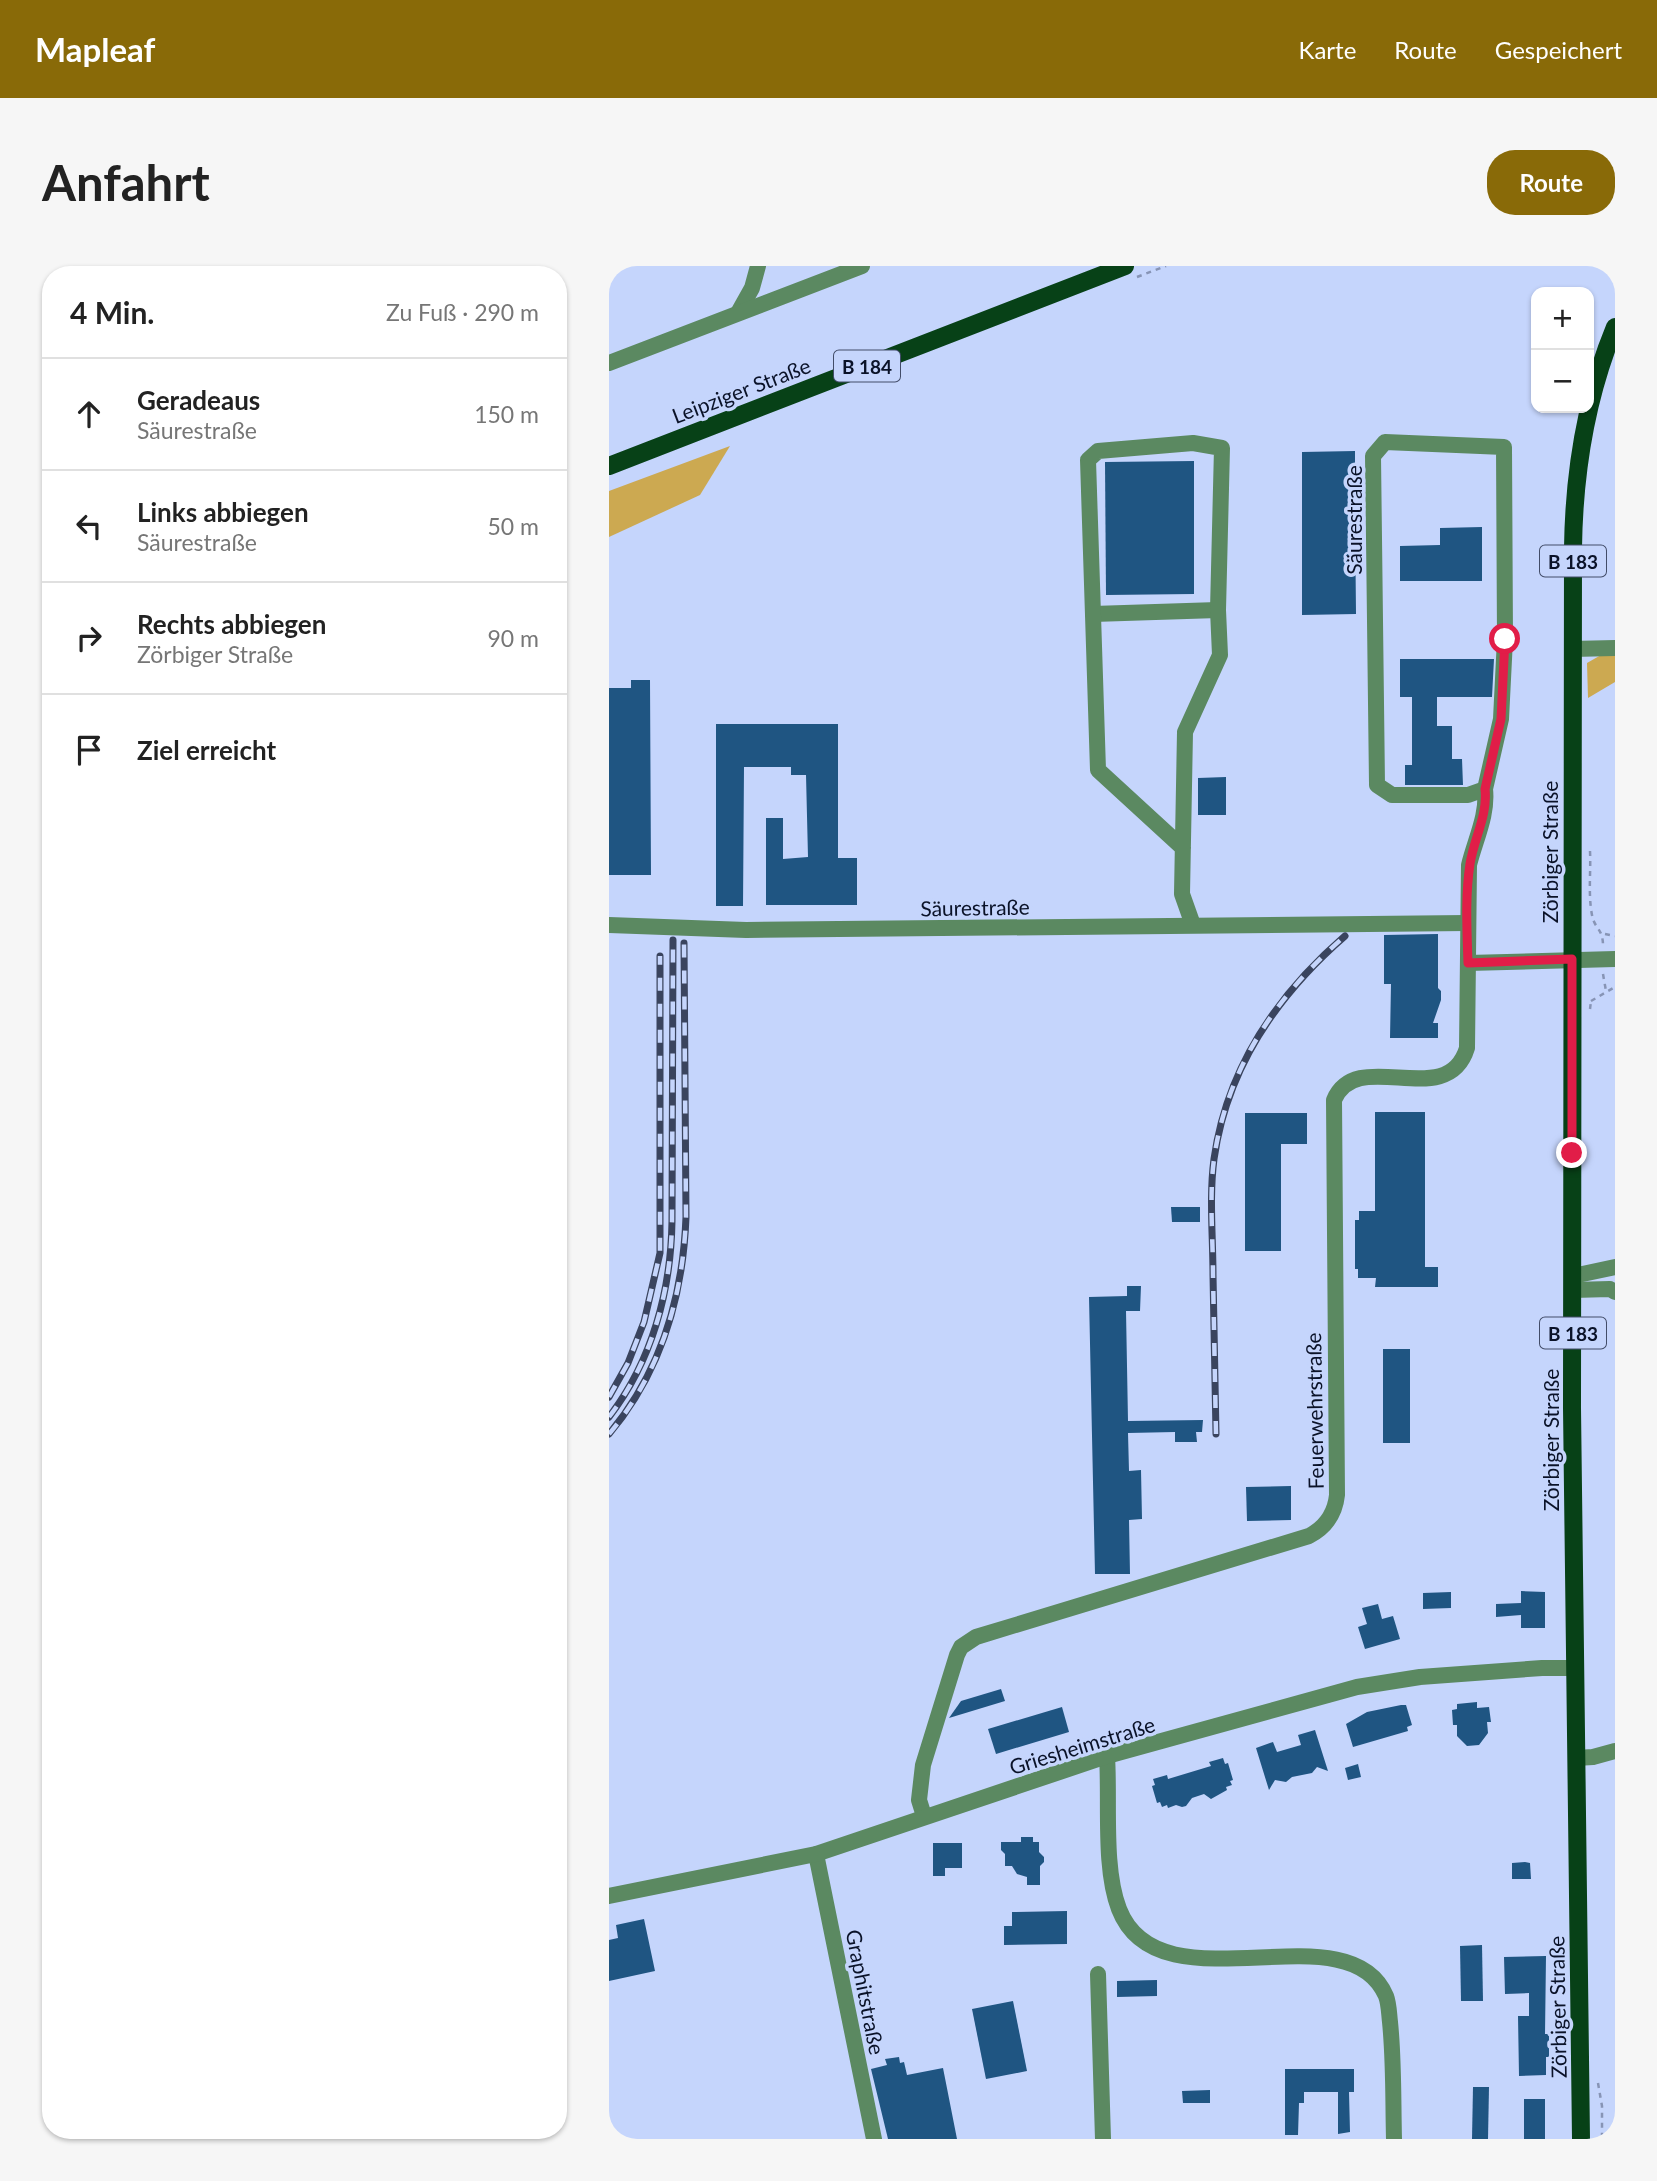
<!DOCTYPE html>
<html lang="de">
<meta charset="utf-8">
<style>
:root{--surface:#fff;--page:#f6f6f6;--text:#222;--muted:#767676;--line:#e0e0e0;--accent:#896a08}
body{margin:0;font-family:Lato,sans-serif;background:var(--page);color:var(--text)}
.controls{position:absolute;right:21px;top:21px;display:grid;overflow:hidden;border-radius:14px;box-shadow:0 2px 5px #0004}
.controls button{width:63px;height:63px;display:grid;place-items:center;padding:0;border:0;border-bottom:2px solid var(--line);background:var(--surface);color:var(--text);font:35px sans-serif}
.stop{position:absolute;width:21px;height:21px;margin:-16px;border:5px solid #e11d48;border-radius:50%;background:#fff}
.stop.end{background:#e11d48;border-color:#fff;box-shadow:0 2px 7px #0008}
.list{margin:0;padding:0;list-style:none}
h2{display:flex;justify-content:space-between;align-items:center;height:91px;margin:0;padding:0 28px;font-size:30px}
h2 small{font-size:23px;font-weight:400;color:var(--muted)}
.list li{display:grid;grid-template-columns:46px 1fr auto;gap:21px;align-items:center;box-sizing:border-box;height:112px;padding:0 28px;border-top:2px solid var(--line)}
.list b{display:block;font-size:26px;white-space:nowrap}
.list p{margin:0;font-size:23px;white-space:nowrap;color:var(--muted)}
.list em{font-size:23px;font-style:normal;color:var(--muted)}
.icon{flex:none;width:38px;height:38px;fill:none;stroke:currentColor;stroke-width:2;stroke-linecap:round;stroke-linejoin:round}
.map{position:relative;flex:none;width:1006px;height:1873px;overflow:hidden;border-radius:28px}
header{display:flex;align-items:center;gap:42px;box-sizing:border-box;height:98px;padding:0 35px;background:var(--accent);color:#fff}
header strong{font-size:33px}
nav{display:flex;gap:38px;margin-inline-start:auto;font-size:24px}
.intro{display:flex;align-items:center;justify-content:space-between;box-sizing:border-box;height:168px;padding:0 42px}
h1{margin:0;font-size:49px}
.button{padding:18px 32px;border-radius:28px;background:var(--accent);color:#fff;font-size:24px;font-weight:700}
main{display:flex;gap:42px;padding:0 42px}
aside{flex:1;background:var(--surface);border-radius:28px;box-shadow:0 2px 5px #0004}
.map>svg:first-child{display:block}
</style>
<header>
<strong>Mapleaf</strong>
<nav><a>Karte</a><a>Route</a><a>Gespeichert</a></nav>
</header>
<div class="intro"><h1>Anfahrt</h1><a class="button">Route</a></div>
<main>
<aside>
<h2>4 Min.<small>Zu Fuß · 290 m</small></h2>
<ul class="list">
<li><svg class="icon" aria-label="ahead" viewBox="0 0 24 24"><path d="M12 20V5M6 11l6-6 6 6"/></svg><div><b>Geradeaus</b><p>Säurestraße</p></div><em>150 m</em></li>
<li><svg class="icon" aria-label="left" viewBox="0 0 24 24"><path d="M17 20v-9H6M10 6l-5 5 5 5"/></svg><div><b>Links abbiegen</b><p>Säurestraße</p></div><em>50 m</em></li>
<li><svg class="icon" aria-label="right" viewBox="0 0 24 24"><path d="M7 20v-9h11M14 6l5 5-5 5"/></svg><div><b>Rechts abbiegen</b><p>Zörbiger Straße</p></div><em>90 m</em></li>
<li><svg class="icon" aria-label="arrive" viewBox="0 0 24 24"><path d="M6 21V4h12l-3 4 3 4H6"/></svg><div><b>Ziel erreicht</b></div></li>
</ul>
</aside>
<div class="map">
<svg width="1006" height="1873" viewBox="0 0 1006 1873">
<rect width="100%" height="100%" fill="#c5d5fc"/>
<g fill="#cca951">
<path d="M 121,180 L 91,229 L 0,271 L 0,225 Z"/>
<path d="M 992,389 L 1006,389 L 1006,416 L 979,432 L 978,397 Z"/>
</g>
<g fill="#1f5582">
<path d="M 746,185 L 746,225 L 754,225 L 754,250 L 746,250 L 747,348 L 693,349 L 693,186 Z"/>
<path d="M 585,195 L 585,328 L 497,329 L 496,196 Z"/>
<path d="M 873,261 L 873,315 L 791,315 L 791,280 L 831,279 L 831,262 Z"/>
<path d="M 791,393 L 885,393 L 883,431 L 828,431 L 828,460 L 843,460 L 843,493 L 853,493 L 854,519 L 796,519 L 796,499 L 803,499 L 803,431 L 791,431 Z"/>
<path d="M 22,414 L 41,414 L 42,609 L 0,609 L 0,422 L 22,422 Z"/>
<path d="M 107,458 L 229,458 L 229,592 L 248,592 L 248,639 L 157,639 L 157,552 L 174,552 L 174,593 L 199,591 L 197,509 L 182,509 L 182,501 L 135,501 L 134,640 L 107,640 Z"/>
<path d="M 617,511 L 617,549 L 589,549 L 589,512 Z"/>
<path d="M 829,668 L 829,722 L 832,725 L 832,734 L 824,757 L 829,757 L 829,772 L 781,772 L 782,718 L 775,718 L 775,669 Z"/>
<path d="M 766,846 L 816,846 L 816,1001 L 829,1001 L 829,1021 L 766,1021 L 767,1012 L 749,1012 L 749,1003 L 746,1003 L 746,954 L 750,954 L 750,945 L 766,945 Z"/>
<path d="M 636,847 L 698,847 L 698,878 L 672,878 L 672,985 L 636,985 Z"/>
<path d="M 562,941 L 591,941 L 591,956 L 563,956 Z"/>
<path d="M 518,1020 L 532,1020 L 531,1045 L 517,1045 L 519,1155 L 594,1154 L 593,1166 L 587,1166 L 588,1176 L 566,1176 L 566,1166 L 519,1167 L 520,1205 L 532,1204 L 533,1253 L 520,1254 L 521,1308 L 486,1308 L 480,1031 L 518,1030 Z"/>
<rect x="774" y="1083" width="27" height="94"/>
<path d="M 682,1220 L 682,1254 L 638,1255 L 637,1221 Z"/>
<path d="M 912,1325 L 936,1326 L 936,1362 L 912,1362 L 912,1349 L 887,1351 L 887,1338 L 912,1337 Z"/>
<path d="M 842,1326 L 842,1342 L 814,1343 L 814,1327 Z"/>
<path d="M 769,1338 L 773,1353 L 784,1350 L 791,1373 L 756,1383 L 749,1361 L 758,1358 L 753,1342 Z"/>
<path d="M 392,1423 L 396,1435 L 340,1452 L 352,1435 Z"/>
<path d="M 868,1436 L 868,1442 L 880,1441 L 882,1456 L 878,1456 L 879,1467 L 870,1479 L 858,1480 L 848,1470 L 848,1459 L 844,1459 L 843,1444 L 848,1443 L 848,1438 Z"/>
<path d="M 792,1439 L 797,1439 L 803,1459 L 798,1461 L 799,1465 L 744,1481 L 737,1458 L 758,1446 Z"/>
<path d="M 453,1441 L 460,1466 L 387,1488 L 379,1463 Z"/>
<path d="M 706,1464 L 719,1505 L 708,1501 L 703,1507 L 683,1511 L 677,1516 L 666,1514 L 660,1524 L 647,1482 L 664,1476 L 668,1486 L 692,1479 L 689,1469 Z"/>
<path d="M 614,1492 L 616,1498 L 619,1497 L 624,1514 L 621,1515 L 623,1519 L 617,1521 L 618,1524 L 602,1533 L 595,1528 L 583,1532 L 577,1540 L 573,1541 L 567,1539 L 559,1542 L 558,1539 L 553,1541 L 551,1536 L 548,1537 L 543,1520 L 546,1519 L 544,1513 L 558,1509 L 559,1513 L 602,1500 L 600,1496 Z"/>
<path d="M 749,1498 L 752,1511 L 739,1514 L 736,1502 Z"/>
<path d="M 412,1571 L 424,1571 L 424,1576 L 430,1576 L 430,1586 L 435,1591 L 435,1596 L 431,1600 L 431,1619 L 418,1619 L 418,1611 L 408,1608 L 403,1600 L 396,1600 L 396,1588 L 392,1584 L 392,1576 L 412,1576 Z"/>
<path d="M 324,1577 L 353,1577 L 353,1602 L 336,1602 L 336,1610 L 324,1610 Z"/>
<path d="M 916,1596 L 921,1597 L 922,1613 L 903,1613 L 903,1597 Z"/>
<path d="M 458,1645 L 458,1678 L 395,1679 L 395,1660 L 403,1660 L 403,1646 Z"/>
<path d="M 35,1653 L 46,1705 L 0,1715 L 0,1674 L 9,1672 L 7,1659 Z"/>
<path d="M 873,1679 L 874,1735 L 852,1735 L 851,1680 Z"/>
<path d="M 937,1690 L 936,1768 L 940,1768 L 940,1791 L 937,1791 L 937,1809 L 910,1810 L 909,1750 L 920,1750 L 920,1727 L 896,1728 L 895,1691 Z"/>
<path d="M 548,1714 L 548,1730 L 508,1731 L 508,1715 Z"/>
<path d="M 404,1735 L 418,1805 L 377,1813 L 363,1743 Z"/>
<path d="M 290,1791 L 291,1797 L 295,1796 L 298,1809 L 334,1802 L 348,1873 L 279,1873 L 262,1803 L 278,1799 L 276,1793 Z"/>
<path d="M 676,1803 L 745,1803 L 745,1826 L 740,1826 L 741,1866 L 729,1868 L 729,1826 L 695,1826 L 695,1837 L 690,1837 L 689,1869 L 676,1869 Z"/>
<path d="M 864,1821 L 880,1821 L 879,1873 L 863,1873 Z"/>
<path d="M 601,1824 L 601,1837 L 574,1837 L 573,1825 Z"/>
<rect x="915" y="1833" width="21" height="40"/>
</g>
<g fill="none" stroke-linecap="round" stroke-linejoin="round">
<g stroke="#8794b5" stroke-width="2.5" stroke-dasharray="5 5" stroke-linecap="butt">
<path d="M 528,11 L 557,0"/>
<path d="M 981,585 C 982,606 979,628 983,649 C 986,664 994,662 994,680"/>
<path d="M 996,668 L 1006,670"/>
<path d="M 994,708 L 997,725"/>
<path d="M 982,735 L 1006,721"/>
<path d="M 981,743 L 982,735"/>
<path d="M 989,1817 L 993,1840 L 993,1873"/>
</g>
<g stroke="#5b8961" stroke-width="16">
<path d="M 129,47 L 143,22 L 149,0"/>
<path d="M 0,97 L 253,0"/>
<path d="M 484,348 L 609,344"/>
<path d="M 963,383 L 1006,382"/>
<path d="M 574,582 L 489,504 L 479,194 L 489,185 L 584,177 L 613,182 L 609,344 L 611,389 L 576,466 L 573,628 L 584,659"/>
<path d="M 0,659 L 137,664 L 858,657"/>
<path d="M 859,697 L 1006,693"/>
<path d="M 964,1010 L 1006,1001"/>
<path d="M 964,1024 L 1001,1023 L 1006,1026"/>
<path d="M 498,1490 C 501,1536 494,1602 510,1643 C 550,1747 739,1640 777,1730 C 780,1738 780,1748 781,1756 C 785,1795 784,1834 785,1873"/>
<path d="M 967,1492 L 984,1491 L 1006,1485"/>
<path d="M 315,1550 L 310,1534 L 314,1499 L 348,1389 L 352,1381 L 367,1371 L 700,1270 C 717,1261 726,1248 728,1229 L 725,834 C 748,779 838,847 858,782 L 860,599 C 866,574 879,549 876,523 L 892,453 L 896,373 L 895,181 L 776,176 L 764,190 L 768,519 L 783,529 L 859,529 L 876,523"/>
<path d="M 207,1588 L 265,1873"/>
<path d="M 0,1630 L 207,1588 L 498,1490 L 748,1421 L 811,1411 L 933,1402 L 966,1402"/>
<path d="M 489,1708 L 494,1873"/>
</g>
<g stroke="#074117" stroke-width="18">
<path d="M 0,200 L 516,0"/>
<path d="M 972,1873 L 963,1142 L 964,282 C 965,207 977,131 1006,61"/>
</g>
<defs>
<g id="rail">
<path d="M 0,1131 L 19,1097 L 35,1056 L 51,987 L 51,690"/>
<path d="M 0,1151 C 43,1095 62,1025 63,955 L 64,674"/>
<path d="M 0,1168 C 52,1106 74,1031 77,951 L 75,677"/>
<path d="M 607,1168 C 606,1115 605,1062 604,1009 C 604,971 600,931 605,893 C 618,801 668,729 736,670"/>
</g>
</defs>
<use href="#rail" stroke="#3a445e" stroke-width="7"/>
<use href="#rail" stroke="#c5d5fc" stroke-width="4.5" stroke-dasharray="13" stroke-linecap="butt"/>
</g>
<g fill="none" stroke-linecap="round" stroke-linejoin="round">
<path stroke="#e11d48" stroke-width="9" d="M 896,373 L 892,453 L 876,523 C 879,549 865,572 861,598 C 856,630 858,665 859,697 L 963,693 L 963,887"/>
</g>
<g text-anchor="middle" dominant-baseline="central" stroke-width="7" stroke-linejoin="round" paint-order="stroke">
<g fill="#c5d5fc" stroke="#424c68" stroke-width="2">
<rect x="225" y="84.5" width="66" height="31" rx="5"/>
<rect x="931" y="279.5" width="66" height="31" rx="5"/>
<rect x="931" y="1051.5" width="66" height="31" rx="5"/>
</g>
<g font-size="19" font-weight="bold" fill="#0a1228">
<text x="258" y="100">B 184</text>
<text x="964" y="295">B 183</text>
<text x="964" y="1067">B 183</text>
</g>
<g font-size="21" fill="#0a1228" stroke="#c5d5fc">
<text transform="translate(132 124) rotate(-21)">Leipziger Straße</text>
<text transform="translate(744 254) rotate(-90)">Säurestraße</text>
<text transform="translate(940 586) rotate(-90)">Zörbiger Straße</text>
<text transform="translate(366 641) rotate(-1)">Säurestraße</text>
<text transform="translate(705 1145) rotate(-91)">Feuerwehrstraße</text>
<text transform="translate(941 1174) rotate(-90)">Zörbiger Straße</text>
<text transform="translate(473 1479) rotate(-17)">Griesheimstraße</text>
<text transform="translate(257 1726) rotate(79)">Graphitstraße</text>
<text transform="translate(948 1741) rotate(-91)">Zörbiger Straße</text>
</g>
</g>
</svg>
<div class="controls">
<button>+</button>
<button>−</button>
</div>
<div class="stop" style="left:896px;top:373px"></div>
<div class="stop end" style="left:963px;top:887px"></div>
</div>
</main>
